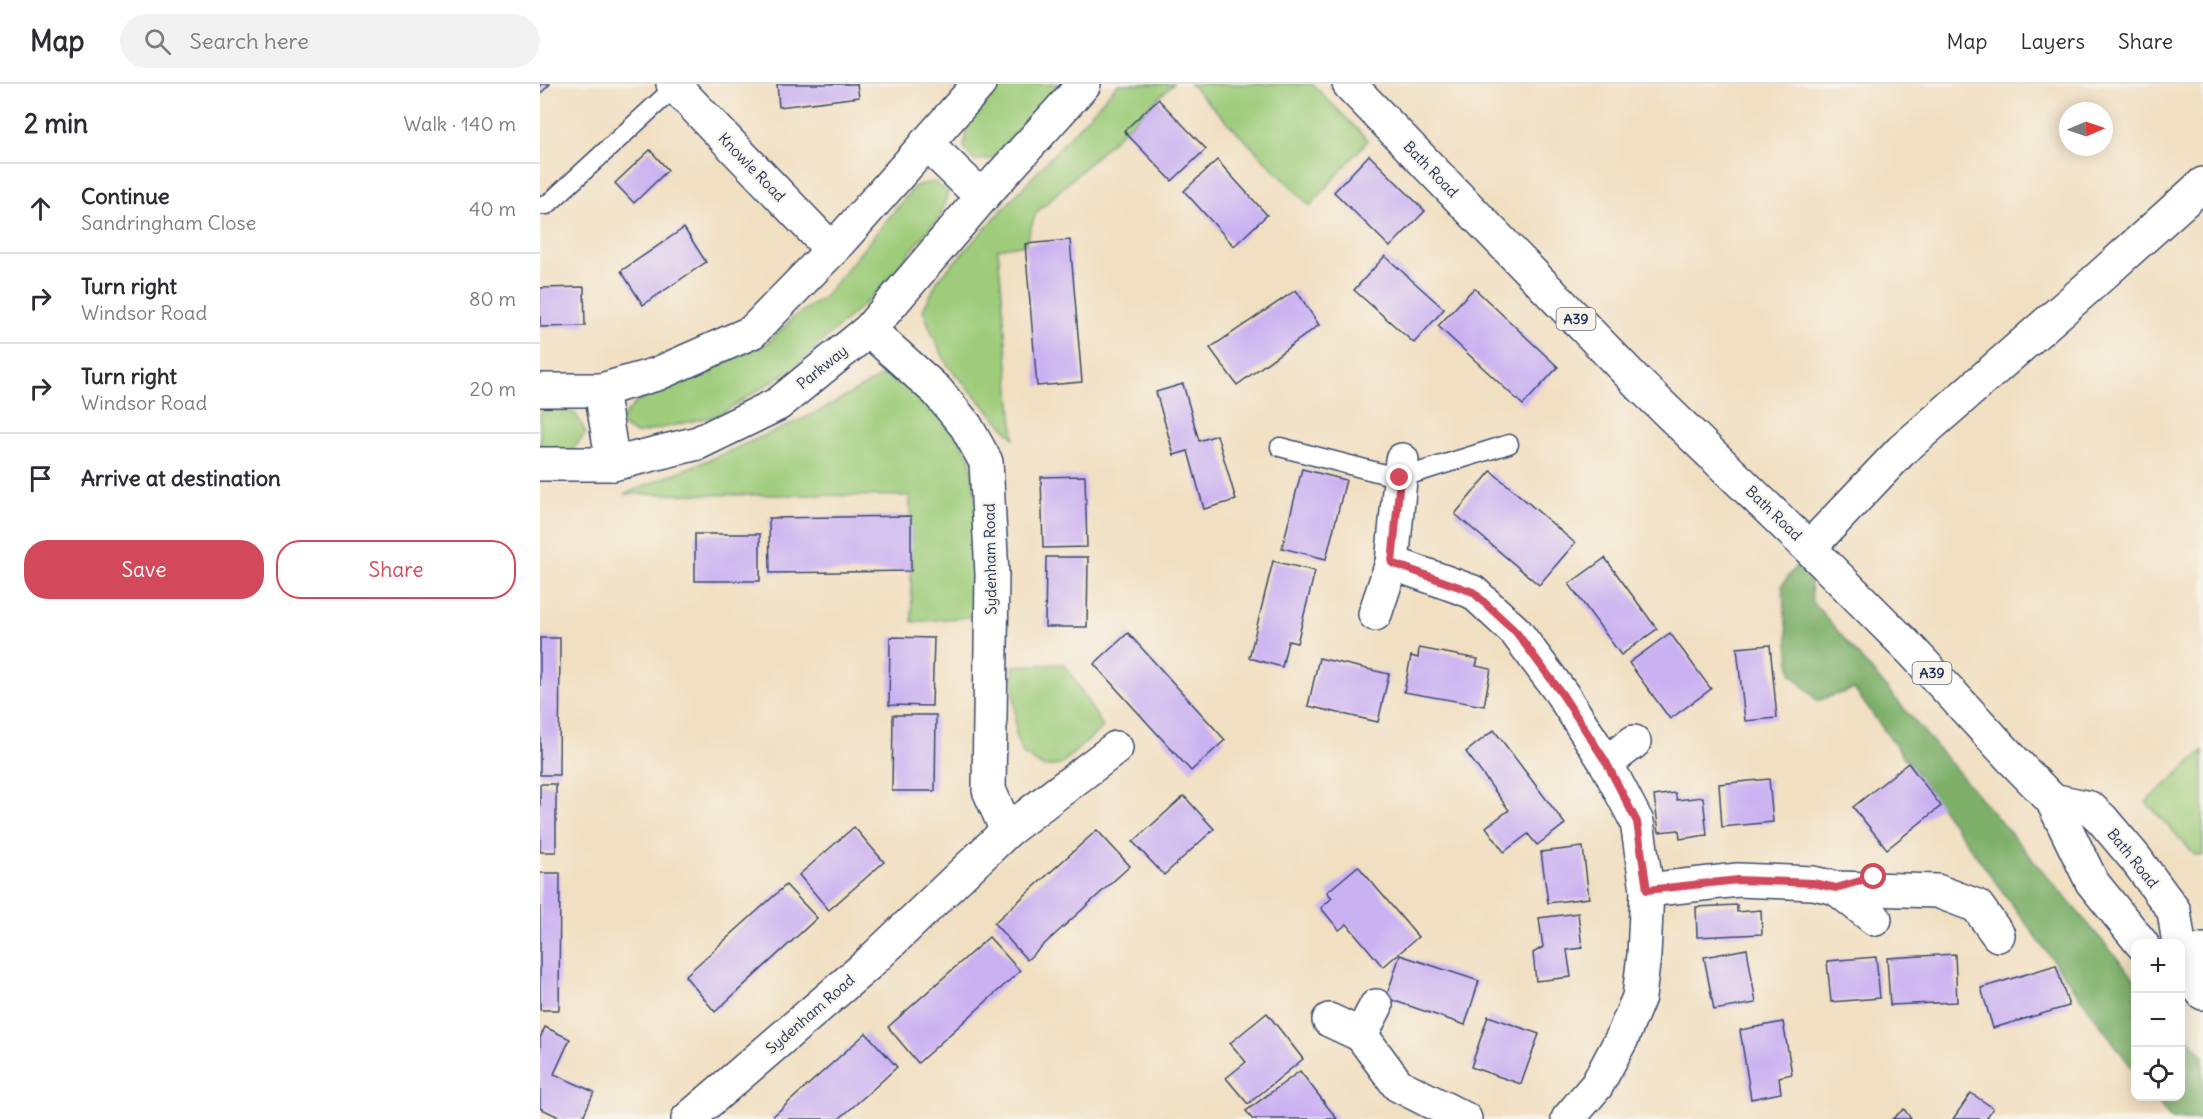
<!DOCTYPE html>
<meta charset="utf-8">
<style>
:root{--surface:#fff;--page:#f2f2f3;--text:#2b2b33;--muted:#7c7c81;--line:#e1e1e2;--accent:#d1495b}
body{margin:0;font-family:Delius,sans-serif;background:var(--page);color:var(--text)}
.controls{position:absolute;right:18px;bottom:18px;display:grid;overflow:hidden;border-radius:12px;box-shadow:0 3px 15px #0003}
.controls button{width:54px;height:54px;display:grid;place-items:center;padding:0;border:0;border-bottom:2px solid var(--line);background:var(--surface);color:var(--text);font:30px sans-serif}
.compass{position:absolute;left:1519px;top:18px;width:54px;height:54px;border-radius:50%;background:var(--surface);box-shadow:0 3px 15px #0003;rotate:88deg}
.stop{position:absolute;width:18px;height:18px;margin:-14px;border:4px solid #d1495b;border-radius:50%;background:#fff}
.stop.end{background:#d1495b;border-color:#fff;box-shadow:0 2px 6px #0008}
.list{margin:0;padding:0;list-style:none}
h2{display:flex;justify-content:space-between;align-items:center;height:78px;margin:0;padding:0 24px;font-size:26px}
h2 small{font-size:20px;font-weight:400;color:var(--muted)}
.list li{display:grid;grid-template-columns:39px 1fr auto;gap:18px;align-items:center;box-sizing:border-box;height:90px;padding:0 24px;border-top:2px solid var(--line)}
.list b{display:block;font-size:22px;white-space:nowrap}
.list p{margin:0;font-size:20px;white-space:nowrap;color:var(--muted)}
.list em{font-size:20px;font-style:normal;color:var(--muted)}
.actions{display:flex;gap:12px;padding:18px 24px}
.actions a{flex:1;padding:14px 0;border:2px solid var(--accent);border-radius:24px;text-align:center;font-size:21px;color:var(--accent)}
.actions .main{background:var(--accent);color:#fff}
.icon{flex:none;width:33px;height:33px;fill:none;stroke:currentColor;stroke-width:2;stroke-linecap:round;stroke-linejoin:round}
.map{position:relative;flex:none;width:1663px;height:1035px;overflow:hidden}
header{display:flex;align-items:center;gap:36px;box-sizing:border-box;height:84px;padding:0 30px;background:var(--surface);border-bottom:2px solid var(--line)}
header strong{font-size:28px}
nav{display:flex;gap:33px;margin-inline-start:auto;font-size:21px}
.search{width:420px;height:54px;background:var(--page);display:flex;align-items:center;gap:15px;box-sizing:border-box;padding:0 21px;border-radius:33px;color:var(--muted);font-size:22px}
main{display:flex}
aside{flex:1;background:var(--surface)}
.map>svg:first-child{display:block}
</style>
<header>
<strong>Map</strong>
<div class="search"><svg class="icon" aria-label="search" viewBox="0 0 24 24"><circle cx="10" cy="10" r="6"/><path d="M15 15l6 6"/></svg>Search here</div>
<nav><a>Map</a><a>Layers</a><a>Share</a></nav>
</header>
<main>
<aside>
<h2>2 min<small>Walk · 140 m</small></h2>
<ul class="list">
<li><svg class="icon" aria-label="ahead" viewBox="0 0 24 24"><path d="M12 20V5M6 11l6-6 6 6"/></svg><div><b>Continue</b><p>Sandringham Close</p></div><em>40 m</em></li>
<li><svg class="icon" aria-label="right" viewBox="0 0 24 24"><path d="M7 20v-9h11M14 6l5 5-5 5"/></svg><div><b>Turn right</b><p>Windsor Road</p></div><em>80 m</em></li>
<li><svg class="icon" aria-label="right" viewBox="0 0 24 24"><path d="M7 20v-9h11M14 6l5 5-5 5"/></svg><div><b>Turn right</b><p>Windsor Road</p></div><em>20 m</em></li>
<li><svg class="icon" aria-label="arrive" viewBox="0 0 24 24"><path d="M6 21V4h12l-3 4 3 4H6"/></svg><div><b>Arrive at destination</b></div></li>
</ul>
<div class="actions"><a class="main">Save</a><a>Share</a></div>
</aside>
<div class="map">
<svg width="1663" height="1035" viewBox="0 0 1663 1035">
<rect width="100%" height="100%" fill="#f7f3e8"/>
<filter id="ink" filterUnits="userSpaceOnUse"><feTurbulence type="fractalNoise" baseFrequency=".0167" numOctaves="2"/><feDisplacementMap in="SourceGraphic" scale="12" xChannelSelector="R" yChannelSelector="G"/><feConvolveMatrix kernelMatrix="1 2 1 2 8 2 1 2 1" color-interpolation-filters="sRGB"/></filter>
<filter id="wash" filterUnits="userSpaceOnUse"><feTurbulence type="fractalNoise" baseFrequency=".008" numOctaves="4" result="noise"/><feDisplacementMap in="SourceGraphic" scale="24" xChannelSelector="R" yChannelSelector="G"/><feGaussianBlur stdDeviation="1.35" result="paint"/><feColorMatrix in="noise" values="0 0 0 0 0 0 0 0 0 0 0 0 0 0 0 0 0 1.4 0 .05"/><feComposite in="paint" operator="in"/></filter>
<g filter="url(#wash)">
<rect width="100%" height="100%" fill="#f1dfc1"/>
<g fill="#9ecc7a" stroke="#5c7e6c" stroke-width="1.5">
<path d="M 462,0 L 519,0 L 452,75 L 433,76 L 424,64 L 427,41 Z"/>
<path d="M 578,0 L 633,0 L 496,129 L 485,160 L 458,165 L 474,354 L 408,282 L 393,252 L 383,226 L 398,196 Z"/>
<path d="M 650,0 L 772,0 L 828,56 L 770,122 Z"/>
<path d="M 394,98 L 408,108 L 401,131 L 336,209 L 252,285 L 179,331 L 96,350 L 78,339 L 96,318 L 229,258 L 254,233 L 284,213 L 375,102 Z"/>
<path d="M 345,290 L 395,321 L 430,372 L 451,531 L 372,538 L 370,412 L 84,410 L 183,370 L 276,329 Z"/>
<path d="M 0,325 L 23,326 L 36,330 L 46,349 L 30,369 L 0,368 Z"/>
<path d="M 525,580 L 563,643 L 520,681 L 503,683 L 483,670 L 476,653 L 473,582 Z"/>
<path d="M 1663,667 L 1663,772 L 1655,771 L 1606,718 Z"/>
</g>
<g fill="#7eb06a" stroke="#4c7064" stroke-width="1.5">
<path d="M 1269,464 L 1272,517 L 1595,895 L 1595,988 L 1314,605 L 1277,617 L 1251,589 L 1242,501 Z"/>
<path d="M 1641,945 L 1663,971 L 1663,1035 L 1631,1035 L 1614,1013 L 1640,1012 Z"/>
</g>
<g id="blocks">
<g fill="#cab1f2">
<path d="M 0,0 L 10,0 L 0,10 Z"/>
<path d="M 237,0 L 317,0 L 319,13 L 239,23 Z"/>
<path d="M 618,15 L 666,65 L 632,97 L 584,47 Z"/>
<path d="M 110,66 L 128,86 L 94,119 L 75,99 Z"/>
<path d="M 829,71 L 885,127 L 850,163 L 794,108 Z"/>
<path d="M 677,76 L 727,131 L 694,162 L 644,107 Z"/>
<path d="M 144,144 L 166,178 L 103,221 L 81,187 Z"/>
<path d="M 530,156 L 542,298 L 497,302 L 485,160 Z"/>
<path d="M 845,172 L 904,225 L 874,259 L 814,206 Z"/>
<path d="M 44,203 L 45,242 L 0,243 L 0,204 Z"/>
<path d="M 934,204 L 1018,283 L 983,321 L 898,242 Z"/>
<path d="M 756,206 L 779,241 L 697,301 L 670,264 Z"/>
<path d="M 643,300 L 659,357 L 677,351 L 696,416 L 664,425 L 648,367 L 634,371 L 616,308 Z"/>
<path d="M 762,385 L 806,396 L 786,475 L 742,464 Z"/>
<path d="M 951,387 L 1035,459 L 999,501 L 915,430 Z"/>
<path d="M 545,392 L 547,463 L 503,464 L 501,393 Z"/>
<path d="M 371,432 L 371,487 L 230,489 L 229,434 Z"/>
<rect x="155" y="450" width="65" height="47"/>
<path d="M 506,473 L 548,473 L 547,543 L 505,543 Z"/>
<path d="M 1065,474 L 1117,545 L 1081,571 L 1029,500 Z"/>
<path d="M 733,477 L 775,487 L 757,559 L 748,557 L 742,583 L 709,574 Z"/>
<path d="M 588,549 L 685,656 L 651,687 L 554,580 Z"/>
<path d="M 1130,549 L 1171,605 L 1130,635 L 1089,579 Z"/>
<path d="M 350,553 L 394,554 L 392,622 L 349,621 Z"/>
<path d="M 0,554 L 20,554 L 19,691 L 0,691 Z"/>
<path d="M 1230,561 L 1237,634 L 1205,637 L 1197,564 Z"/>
<path d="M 879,564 L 938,575 L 936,582 L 951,585 L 944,622 L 864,608 L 871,572 L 878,574 Z"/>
<path d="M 779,574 L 849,590 L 838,638 L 768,622 Z"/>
<path d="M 353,631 L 396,631 L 395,707 L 352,707 Z"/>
<path d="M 954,646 L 1025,740 L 997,761 L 988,750 L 964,768 L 946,743 L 969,726 L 926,668 Z"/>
<path d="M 1368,679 L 1401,722 L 1347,765 L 1313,723 Z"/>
<path d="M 1229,695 L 1233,738 L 1182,743 L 1179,700 Z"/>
<rect x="0" y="700" width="16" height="68"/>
<path d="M 1135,709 L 1137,716 L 1163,713 L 1167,751 L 1140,755 L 1139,746 L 1119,748 L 1114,712 Z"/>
<path d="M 644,712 L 674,745 L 624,791 L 593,758 Z"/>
<path d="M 314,743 L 344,778 L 289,826 L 259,791 Z"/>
<path d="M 557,746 L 590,782 L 487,876 L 454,839 Z"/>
<path d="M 1043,763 L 1049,814 L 1008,819 L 1001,768 Z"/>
<path d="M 818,782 L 878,853 L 843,883 L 807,840 L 799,846 L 781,824 L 792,814 L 787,808 Z"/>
<path d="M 0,789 L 20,789 L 19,926 L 0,926 Z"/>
<path d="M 246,801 L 277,834 L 175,928 L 145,892 Z"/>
<path d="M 1197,821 L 1197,828 L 1221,826 L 1222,850 L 1157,853 L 1156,823 Z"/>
<path d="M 1038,829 L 1042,864 L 1027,866 L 1031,893 L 996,897 L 993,869 L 1003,863 L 999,834 Z"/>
<path d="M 449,853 L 480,887 L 378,979 L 348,943 Z"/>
<path d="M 1207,865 L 1216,919 L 1174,926 L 1164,873 Z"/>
<path d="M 1415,870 L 1417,918 L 1350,921 L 1347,874 Z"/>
<path d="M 860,871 L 939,897 L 925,941 L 846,914 Z"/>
<path d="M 1336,873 L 1340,914 L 1291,918 L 1287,877 Z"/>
<path d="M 1516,881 L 1529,922 L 1453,944 L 1441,904 Z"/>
<path d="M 727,929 L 763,975 L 708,1020 L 686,994 L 706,978 L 690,959 Z"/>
<path d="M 948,932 L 999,950 L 981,1000 L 931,983 Z"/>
<path d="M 1243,938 L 1252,990 L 1239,993 L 1241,1009 L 1211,1015 L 1200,946 Z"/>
<path d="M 5,943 L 30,955 L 14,990 L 54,1008 L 42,1035 L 23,1035 L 0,1024 L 0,954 Z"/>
<path d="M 326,949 L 357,983 L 332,1006 L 299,1035 L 230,1035 Z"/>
<path d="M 760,987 L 797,1035 L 712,1035 L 706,1027 Z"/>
<path d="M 1431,1009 L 1453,1024 L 1446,1035 L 1413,1035 Z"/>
<path d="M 1364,1025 L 1371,1035 L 1352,1035 Z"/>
</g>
</g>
</g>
<g filter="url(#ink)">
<use href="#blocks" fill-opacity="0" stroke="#3b496d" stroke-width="1.5"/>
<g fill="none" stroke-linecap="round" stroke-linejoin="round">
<defs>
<g id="service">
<path d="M 0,121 L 7,121 L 135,3"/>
<path d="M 740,363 L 860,394 L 969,360"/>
</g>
<g id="minor">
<path d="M 133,0 L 292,166"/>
<path d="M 386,59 L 442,113"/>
<path d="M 329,246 L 397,307 L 426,342 L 446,378 L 452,490 L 449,706 L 467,747"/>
<path d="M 0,306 L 61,306 L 117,290 L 212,248 L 292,166 L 439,0"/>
<path d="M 61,306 L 73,380"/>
<path d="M 862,376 L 852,479 L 933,508 L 976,548 L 1022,610 L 1066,679 L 1097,738 L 1107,806 L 1104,871 L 1099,913 L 1082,954 L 1057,1001 L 1028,1035"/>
<path d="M 0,380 L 73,380 L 158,359 L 238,320 L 329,246 L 442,113 L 544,0"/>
<path d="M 1269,464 L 1361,367 L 1553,199 L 1663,100"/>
<path d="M 835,530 L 852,479"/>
<path d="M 1066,679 L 1094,658"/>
<path d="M 1296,804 L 1335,835"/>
<path d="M 1107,806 L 1198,796 L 1273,799 L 1296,804 L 1397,807 L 1437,822 L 1458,851"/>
<path d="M 1643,884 L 1663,866"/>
<path d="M 789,936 L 821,951 L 858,1001 L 925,1035"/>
<path d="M 821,951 L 836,922"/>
<path d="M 148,1035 L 326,882 L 467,747 L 576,664"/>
</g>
<g id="primary">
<path d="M 809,0 L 1100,301 L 1269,464 L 1372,567 L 1472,675 L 1512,716 L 1550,724 L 1562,735 L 1595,774 L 1634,827 L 1639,860"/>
<path d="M 1512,716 L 1552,798 L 1602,860"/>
<path d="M 1640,869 L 1643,884 L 1663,909"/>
</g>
</defs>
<use href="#service" stroke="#3b496d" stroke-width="21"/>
<use href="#minor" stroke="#3b496d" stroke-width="36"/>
<use href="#primary" stroke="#3b496d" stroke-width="36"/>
<use href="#service" stroke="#fff" stroke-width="18"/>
<use href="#minor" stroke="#fff" stroke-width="33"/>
<use href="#primary" stroke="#fff" stroke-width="33"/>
</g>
</g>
<g fill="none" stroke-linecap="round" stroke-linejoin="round" filter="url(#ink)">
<path stroke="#d1495b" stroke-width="8" d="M 860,394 L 852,479 L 933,508 L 976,548 L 1022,610 L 1066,678 L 1097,738 L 1107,806 L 1198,796 L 1273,799 L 1296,804 L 1334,793"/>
</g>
<g text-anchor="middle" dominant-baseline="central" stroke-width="4.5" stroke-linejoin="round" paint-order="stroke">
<g fill="#f7f3e8" stroke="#5d6a87" stroke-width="1.5">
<rect x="1016.5" y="224" width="39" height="22" rx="4.5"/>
<rect x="1372.5" y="578" width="39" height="22" rx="4.5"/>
</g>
<g font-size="14" font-weight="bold" fill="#1b2f5e">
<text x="1036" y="235">A39</text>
<text x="1392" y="589">A39</text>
</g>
<g font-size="15" fill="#1b2f5e" stroke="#f7f3e8">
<text transform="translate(212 83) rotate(46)">Knowle Road</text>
<text transform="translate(891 85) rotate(46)">Bath Road</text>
<text transform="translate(282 283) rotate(-39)">Parkway</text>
<text transform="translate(1234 429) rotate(44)">Bath Road</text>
<text transform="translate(450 475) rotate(-91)">Sydenham Road</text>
<text transform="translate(1593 774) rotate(51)">Bath Road</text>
<text transform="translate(270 930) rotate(-41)">Sydenham Road</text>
</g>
</g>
</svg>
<div class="controls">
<button>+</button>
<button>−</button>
<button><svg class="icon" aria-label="locate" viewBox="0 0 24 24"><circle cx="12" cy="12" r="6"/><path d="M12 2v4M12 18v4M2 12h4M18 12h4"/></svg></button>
</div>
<svg class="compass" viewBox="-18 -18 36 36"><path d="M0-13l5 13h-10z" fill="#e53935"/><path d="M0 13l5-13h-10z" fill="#7c7c81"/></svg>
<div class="stop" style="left:1334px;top:793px"></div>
<div class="stop end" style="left:860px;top:394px"></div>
</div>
</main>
